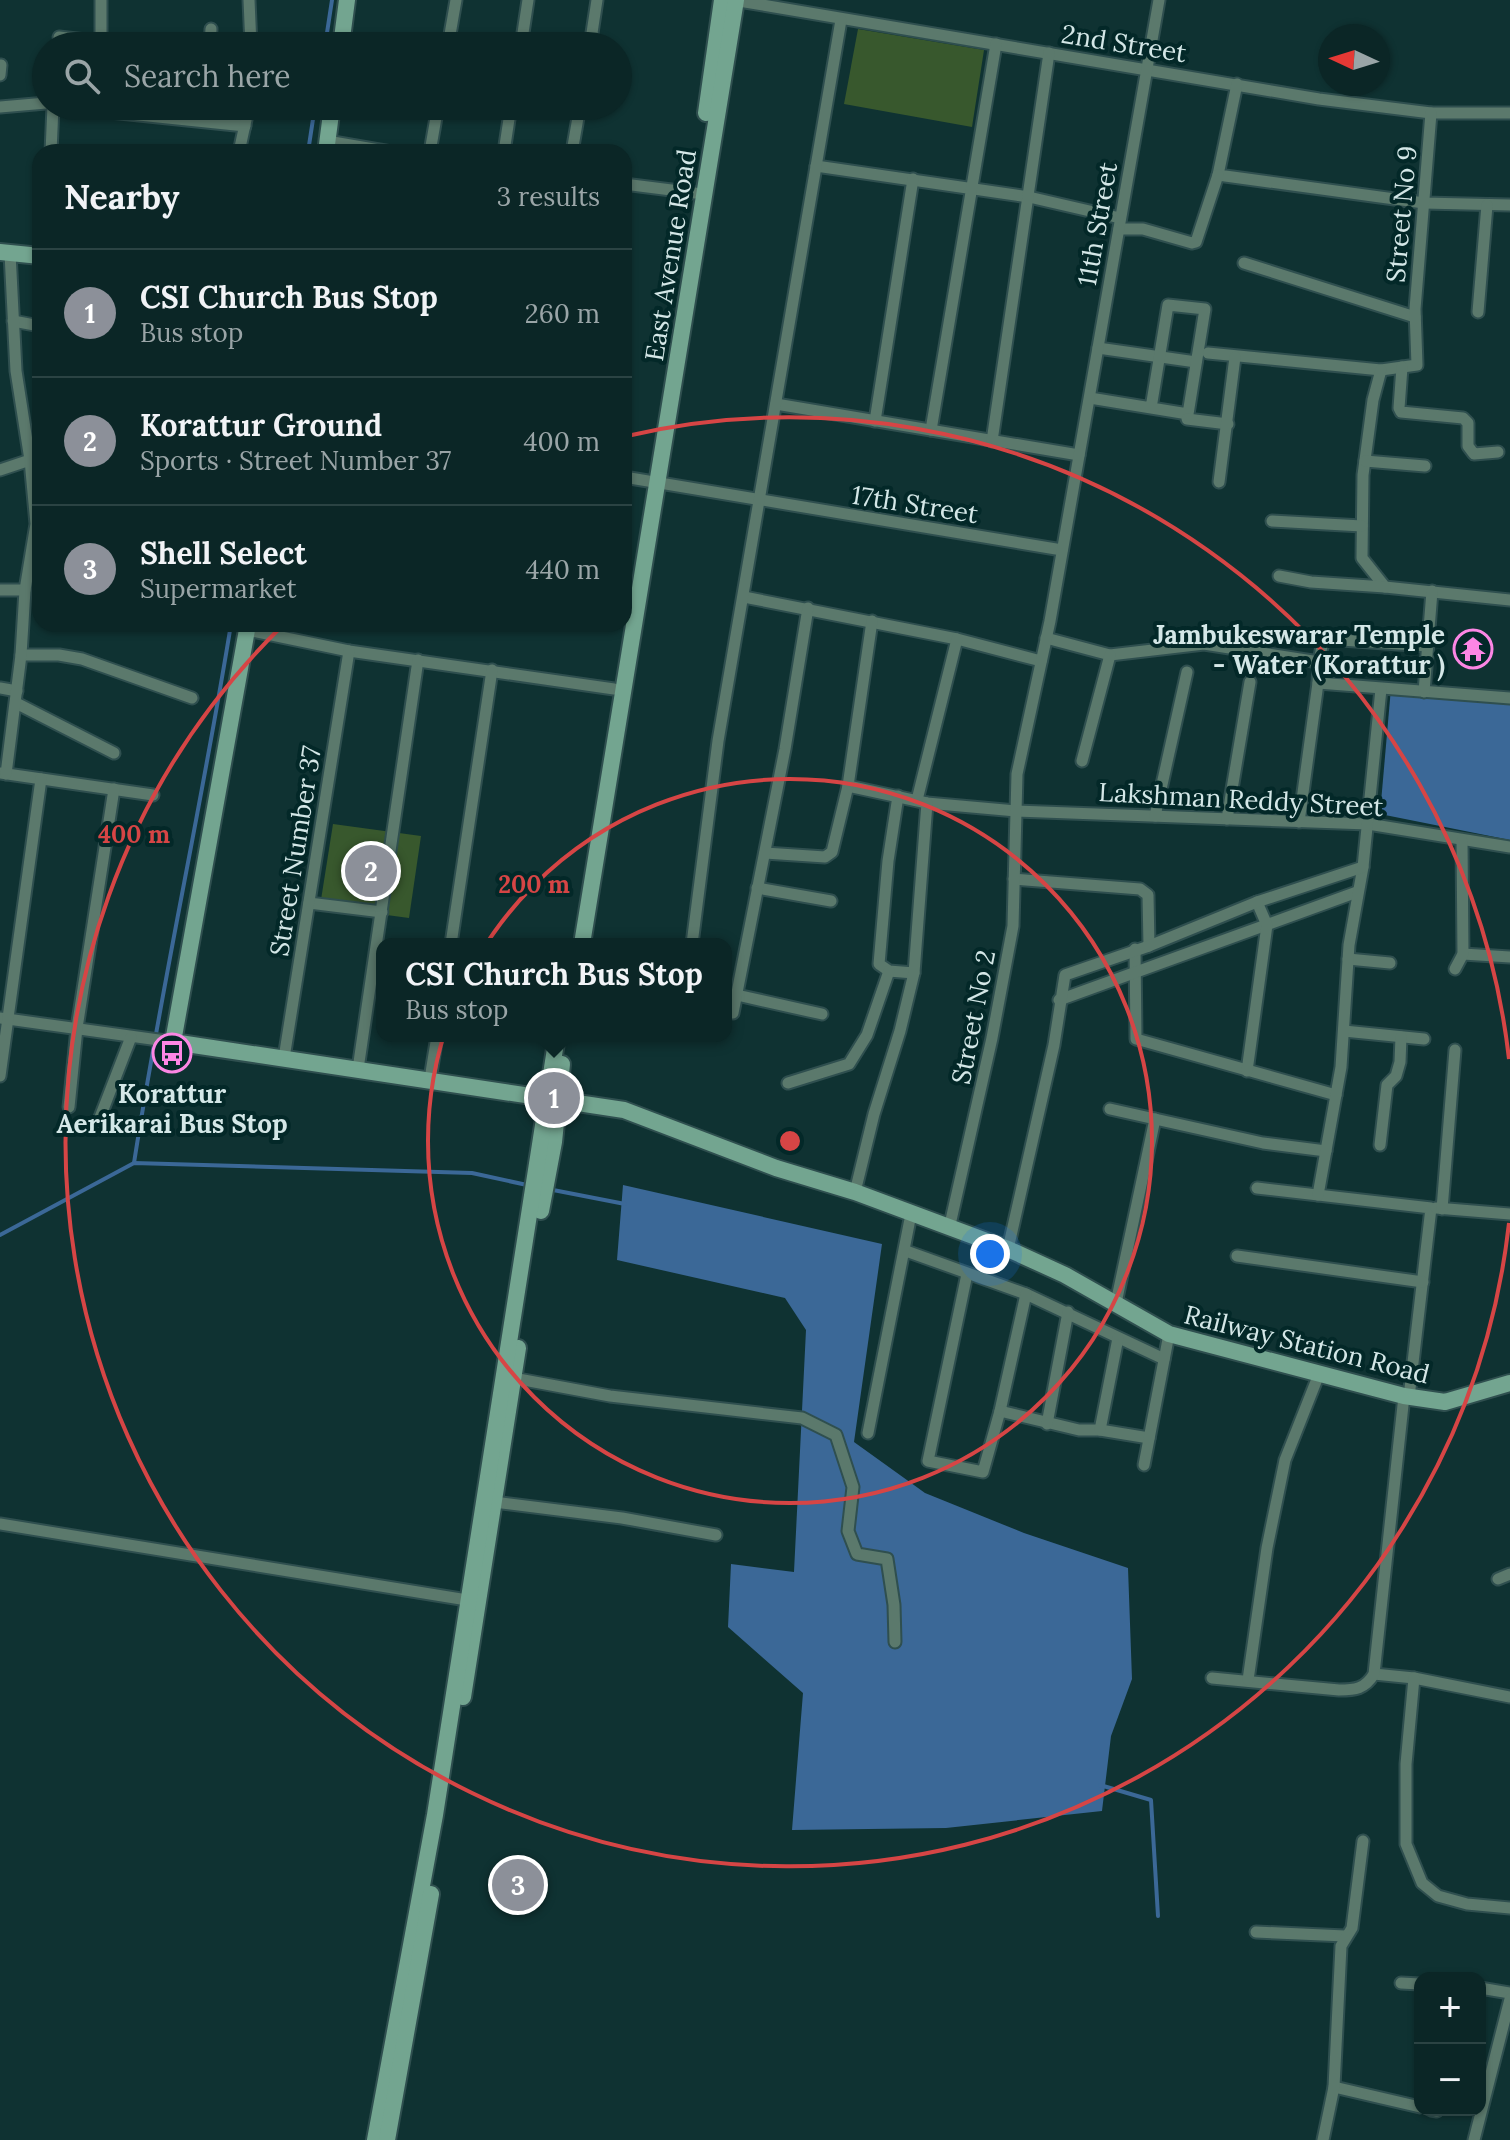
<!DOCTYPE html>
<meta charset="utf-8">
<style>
:root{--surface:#0b2626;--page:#193232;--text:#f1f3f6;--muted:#9aa5a7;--line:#2b4343;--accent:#8c9099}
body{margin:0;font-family:Lora,serif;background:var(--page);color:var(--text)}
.controls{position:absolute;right:24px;bottom:24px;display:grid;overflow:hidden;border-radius:16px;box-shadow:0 2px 6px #0004}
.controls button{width:72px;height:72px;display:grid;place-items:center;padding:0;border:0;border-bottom:2px solid var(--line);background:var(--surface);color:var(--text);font:40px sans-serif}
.compass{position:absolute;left:1318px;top:24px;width:72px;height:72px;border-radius:50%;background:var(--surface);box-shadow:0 2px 6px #0004;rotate:274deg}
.you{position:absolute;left:990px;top:1254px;width:28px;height:28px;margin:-20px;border:6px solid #fff;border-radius:50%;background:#1a73e8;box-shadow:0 0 0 12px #1a73e833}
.badge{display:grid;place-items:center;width:52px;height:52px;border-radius:50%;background:var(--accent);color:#fff;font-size:26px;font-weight:700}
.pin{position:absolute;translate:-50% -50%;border:4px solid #fff;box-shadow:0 2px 8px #0006}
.popup{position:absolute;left:376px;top:938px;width:356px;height:104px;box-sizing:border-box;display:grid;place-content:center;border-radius:16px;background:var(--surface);filter:drop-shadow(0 2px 6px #0005);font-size:26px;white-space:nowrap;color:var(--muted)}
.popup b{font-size:30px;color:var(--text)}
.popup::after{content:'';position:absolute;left:50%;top:100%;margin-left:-16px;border:16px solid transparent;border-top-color:var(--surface)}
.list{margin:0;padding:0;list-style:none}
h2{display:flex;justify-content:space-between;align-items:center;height:104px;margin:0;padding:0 32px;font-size:34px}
h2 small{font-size:26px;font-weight:400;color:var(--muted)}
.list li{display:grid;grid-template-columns:52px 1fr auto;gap:24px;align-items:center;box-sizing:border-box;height:128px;padding:0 32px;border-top:2px solid var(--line)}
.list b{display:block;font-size:30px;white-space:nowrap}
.list p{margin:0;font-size:26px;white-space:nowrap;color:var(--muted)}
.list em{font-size:26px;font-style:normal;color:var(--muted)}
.icon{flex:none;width:44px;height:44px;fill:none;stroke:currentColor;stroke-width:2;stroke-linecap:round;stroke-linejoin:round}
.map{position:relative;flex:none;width:1510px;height:2140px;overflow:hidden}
.search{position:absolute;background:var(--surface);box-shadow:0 2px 6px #0004;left:32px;top:32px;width:600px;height:88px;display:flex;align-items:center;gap:20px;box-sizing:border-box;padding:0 28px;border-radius:44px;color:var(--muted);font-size:30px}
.panel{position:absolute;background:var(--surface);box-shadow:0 2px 6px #0004;left:32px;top:144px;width:600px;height:488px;border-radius:24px}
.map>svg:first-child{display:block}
</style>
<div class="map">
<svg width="1510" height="2140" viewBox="0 0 1510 2140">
<rect width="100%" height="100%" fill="#0f3232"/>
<g fill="#38582d">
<path d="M 858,29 L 984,50 L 972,127 L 844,104 Z"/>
<path d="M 333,824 L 421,836 L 409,918 L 320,906 Z"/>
</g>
<g fill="#3b6897">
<path d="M 1391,688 L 1510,698 L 1510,840 L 1380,814 Z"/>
<path d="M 623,1185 L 882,1244 L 854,1442 L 925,1493 L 1024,1533 L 1128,1568 L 1132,1679 L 1111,1736 L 1102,1811 L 946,1828 L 792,1830 L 803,1693 L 728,1627 L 731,1564 L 794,1572 L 806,1330 L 785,1298 L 617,1260 Z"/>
</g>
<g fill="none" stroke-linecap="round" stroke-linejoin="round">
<g stroke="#3b6897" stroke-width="4">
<path d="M 325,46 L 332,0"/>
<path d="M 308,152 L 315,106"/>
<path d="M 134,1163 C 162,983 202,804 231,624"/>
<path d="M 548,1189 L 625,1204"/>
<path d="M 0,1235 L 134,1163 L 472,1173 L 527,1185"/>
<path d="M 1100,1785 L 1151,1800 L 1158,1916"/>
</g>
<defs>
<g id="street">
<path d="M 101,0 L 101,46"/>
<path d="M 249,0 L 251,46"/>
<path d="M 733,0 L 1319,99 L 1431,113 L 1510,113"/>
<path d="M 59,37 L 139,46"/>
<path d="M 210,46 L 211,29"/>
<path d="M 448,46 L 456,0"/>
<path d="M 521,46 L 528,0"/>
<path d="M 590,46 L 597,0"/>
<path d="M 0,75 L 1,65"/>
<path d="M 1237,84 L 1218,175 L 1424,203 L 1510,205"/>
<path d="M 103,106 L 110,112 L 245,126"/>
<path d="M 0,107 L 46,103"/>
<path d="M 327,141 L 391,152"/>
<path d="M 51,152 L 53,106"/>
<path d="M 239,152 L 249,106"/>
<path d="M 430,152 L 438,106"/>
<path d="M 504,152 L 511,106"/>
<path d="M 572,152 L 580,106"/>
<path d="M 816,166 L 1029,197 L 1120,218"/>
<path d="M 624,184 L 695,193"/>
<path d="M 1119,229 L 1143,229 L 1192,243 L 1196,242 L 1218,175"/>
<path d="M 1244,263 L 1415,317"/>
<path d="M 1478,312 L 1487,205"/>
<path d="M 13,321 L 40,326"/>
<path d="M 1098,348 L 1196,362"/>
<path d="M 1208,353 L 1381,370 L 1417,365 L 1415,309 L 1431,113"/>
<path d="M 1402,367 L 1399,408 L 1401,412 L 1463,418 L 1468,423 L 1468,446 L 1474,454 L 1498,452"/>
<path d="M 1381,370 L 1373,400 L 1363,475 L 1362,558 L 1385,587 L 1510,600"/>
<path d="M 1090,398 L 1188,414 L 1205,309 L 1168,305 L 1151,408"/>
<path d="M 776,404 L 1079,455"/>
<path d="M 1187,419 L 1228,424"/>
<path d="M 875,421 L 913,179"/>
<path d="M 931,430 L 996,44"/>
<path d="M 992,441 L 1049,53"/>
<path d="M 1365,461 L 1425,466"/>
<path d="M 0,470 L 30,460 L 40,461"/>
<path d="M 624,477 L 1062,550"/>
<path d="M 1219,482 L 1235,357"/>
<path d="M 1272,521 L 1362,526"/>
<path d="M 1279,576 L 1311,582 L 1385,587"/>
<path d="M 0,590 L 25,590"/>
<path d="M 744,597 L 957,639 L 1041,661"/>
<path d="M 247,630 L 349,651 L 614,689"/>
<path d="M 1046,638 L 1110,655 L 1204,644 L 1319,662 L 1318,683 L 1299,822"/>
<path d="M 21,655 L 59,655 L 82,659 L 192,698"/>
<path d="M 1319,662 L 1322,646 L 1327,639 L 1428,646"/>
<path d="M 1318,683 L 1510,698"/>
<path d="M 0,688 L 17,691"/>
<path d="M 1424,692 L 1432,591"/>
<path d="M 16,703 L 114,753"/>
<path d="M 1082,761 L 1110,655"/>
<path d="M 0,773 L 153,795"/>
<path d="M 6,774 L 21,655 L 25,590 L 36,524 L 30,460 L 16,371 L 10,253"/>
<path d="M 848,786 L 927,803 L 1016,811 L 1368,824 L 1510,847"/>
<path d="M 898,796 L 888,861 L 879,964 L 889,971 L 914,973"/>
<path d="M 917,800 L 957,639"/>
<path d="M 1155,816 L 1187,672"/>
<path d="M 1227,819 L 1250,682"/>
<path d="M 765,853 L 825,857 L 832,852 L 848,786 L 872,621"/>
<path d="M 1014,879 L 1140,889 L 1148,895 L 1149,946"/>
<path d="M 757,888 L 831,901"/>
<path d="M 309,903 L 382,912"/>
<path d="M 451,944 L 492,670"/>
<path d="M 692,944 L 718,741 L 841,20"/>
<path d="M 1135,949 L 1136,1039 L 1336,1095"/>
<path d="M 1463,954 L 1510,957"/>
<path d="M 1348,959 L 1390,963"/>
<path d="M 1455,969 L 1463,954 L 1462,841"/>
<path d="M 737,995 L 822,1014"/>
<path d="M 1059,1000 L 1357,892"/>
<path d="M 733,1013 L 785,749 L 808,608"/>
<path d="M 0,1018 L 173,1042"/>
<path d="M 1344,1031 L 1424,1039"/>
<path d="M 284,1058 L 349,651"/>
<path d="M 358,1069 L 418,660"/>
<path d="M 1247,1071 L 1267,925 L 1257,902"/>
<path d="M 0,1076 L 41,779"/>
<path d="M 430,1079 L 437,1036"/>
<path d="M 788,1083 L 849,1064 L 867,1035 L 889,971"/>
<path d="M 69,1107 L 77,1028 L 114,789"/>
<path d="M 1110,1109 L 1263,1143 L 1326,1151"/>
<path d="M 99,1120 L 131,1037"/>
<path d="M 1380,1145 L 1387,1085 L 1396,1076 L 1400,1062 L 1401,1037"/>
<path d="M 1257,1188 L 1431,1208 L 1409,1397"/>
<path d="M 855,1192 L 874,1114 L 900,1031 L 914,973 L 927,803"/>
<path d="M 1318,1195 L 1341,1067 L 1349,945 L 1363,867"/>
<path d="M 1436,1208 L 1510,1214"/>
<path d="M 1442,1209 L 1455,1050"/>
<path d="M 949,1229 L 992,1038 L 1013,926 L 1017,774 L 1050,621 L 1159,0"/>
<path d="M 1008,1249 L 1054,1045 L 1065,975 L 1149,946 L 1257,902 L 1363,867 L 1381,689"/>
<path d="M 906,1251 L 1026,1294 L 1164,1359"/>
<path d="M 1237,1256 L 1423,1282"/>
<path d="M 967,1274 L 928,1461 L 983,1472 L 1000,1411 L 1026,1294"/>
<path d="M 1116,1303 L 1155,1119"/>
<path d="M 513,1378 L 610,1396 L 802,1418 L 836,1435 L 853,1487 L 848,1531 L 857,1554 L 887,1559 L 894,1605 L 895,1642"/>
<path d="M 1000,1411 L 1079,1430 L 1100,1430 L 1149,1438"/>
<path d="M 1047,1424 L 1068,1312"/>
<path d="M 1100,1430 L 1118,1338"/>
<path d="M 868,1433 L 911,1214"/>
<path d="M 1144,1465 L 1169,1334"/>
<path d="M 494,1502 L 622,1518 L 716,1535"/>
<path d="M 0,1524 L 467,1600"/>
<path d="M 1498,1579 L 1510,1574"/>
<path d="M 1374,1674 L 1414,1678 L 1510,1697"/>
<path d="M 1212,1678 L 1339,1690 C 1355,1690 1365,1689 1374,1674 L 1404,1396"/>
<path d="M 1414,1678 L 1406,1764 L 1406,1844 L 1422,1883 L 1438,1896 L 1467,1904 L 1510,1908"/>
<path d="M 1248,1680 L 1267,1548 L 1285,1460 L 1319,1374"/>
<path d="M 1256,1932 L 1345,1936"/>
<path d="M 1401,1983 L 1420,1984"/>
<path d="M 1480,1988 L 1510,1993"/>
<path d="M 1334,2087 L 1420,2107"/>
<path d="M 1431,2110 L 1437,2111"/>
<path d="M 1323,2140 L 1334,2087 L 1341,1946 L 1352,1928 L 1363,1841"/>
<path d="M 1474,2140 L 1510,1999"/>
</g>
<g id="secondary">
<path d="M 341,46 L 347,0"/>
<path d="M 706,113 L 722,0"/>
<path d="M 326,152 L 332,106"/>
<path d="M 0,252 L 40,256"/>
<path d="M 248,624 L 173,1042 L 624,1110 L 776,1168 L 855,1192 L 1008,1249 L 1065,1275 L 1169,1334 L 1404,1396 L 1445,1402 L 1510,1383"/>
<path d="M 582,944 L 736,0"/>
<path d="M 541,1211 L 554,1142 L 562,1064"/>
<path d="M 463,1697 L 518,1348"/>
<path d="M 375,2140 L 435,1815 L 557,1036"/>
<path d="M 387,2140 L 431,1894"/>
</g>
</defs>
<use href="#street" stroke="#2f4f4f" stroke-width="15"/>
<use href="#secondary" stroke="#2f4f4f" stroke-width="20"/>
<use href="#street" stroke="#5b796c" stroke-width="11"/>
<use href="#secondary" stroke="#73a590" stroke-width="16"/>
</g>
<g fill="none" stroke="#d64545" stroke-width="4">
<circle cx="790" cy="1141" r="362"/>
<path d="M1509 1223A724 724 0 1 1 283 625M627 436A724 724 0 0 1 1509 1059"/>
</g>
<defs>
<symbol id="temple-ring" viewBox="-11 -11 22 22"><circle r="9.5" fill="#032828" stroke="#fc86e4" stroke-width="1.5"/><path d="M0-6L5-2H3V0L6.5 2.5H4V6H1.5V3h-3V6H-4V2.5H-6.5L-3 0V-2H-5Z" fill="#fc86e4"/></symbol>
<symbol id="bus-ring" viewBox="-11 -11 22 22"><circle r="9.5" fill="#032828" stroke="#fc86e4" stroke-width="1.5"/><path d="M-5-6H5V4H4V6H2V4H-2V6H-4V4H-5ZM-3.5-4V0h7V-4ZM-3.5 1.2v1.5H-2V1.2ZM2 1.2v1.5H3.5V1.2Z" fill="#fc86e4"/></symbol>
</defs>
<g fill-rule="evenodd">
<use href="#temple-ring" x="1451" y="627" width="44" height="44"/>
<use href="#bus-ring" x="150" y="1031" width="44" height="44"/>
</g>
<g text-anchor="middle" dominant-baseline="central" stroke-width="8" stroke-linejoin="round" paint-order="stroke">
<g font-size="26" fill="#d4e7e7" stroke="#032828">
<text transform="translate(1124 43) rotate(9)">2nd Street</text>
<text transform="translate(1401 214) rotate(-85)">Street No 9</text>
<text transform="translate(1097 224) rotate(-80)">11th Street</text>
<text transform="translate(670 255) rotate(-81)">East Avenue Road</text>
<text transform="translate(915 504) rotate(9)">17th Street</text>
<text transform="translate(1241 799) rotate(3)">Lakshman Reddy Street</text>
<text transform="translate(295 851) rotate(-81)">Street Number 37</text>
<text transform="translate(973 1017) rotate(-79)">Street No 2</text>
<text transform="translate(1307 1344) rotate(14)">Railway Station Road</text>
</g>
<g font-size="26" font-weight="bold" fill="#d4e7e7" stroke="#032828" text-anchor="end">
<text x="1445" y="634">Jambukeswarar Temple<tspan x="1445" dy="30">- Water (Korattur )</tspan></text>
<text x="172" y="1093" text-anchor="middle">Korattur<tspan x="172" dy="30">Aerikarai Bus Stop</tspan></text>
</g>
</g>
<circle cx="790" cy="1141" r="12" fill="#d64545" stroke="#032828" stroke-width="4"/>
<g font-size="24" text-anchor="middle" font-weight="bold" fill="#d64545" stroke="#032828" stroke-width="8" stroke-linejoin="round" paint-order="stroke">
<text x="134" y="843">400 m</text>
<text x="534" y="893">200 m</text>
</g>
</svg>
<div class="controls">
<button>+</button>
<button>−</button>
</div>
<svg class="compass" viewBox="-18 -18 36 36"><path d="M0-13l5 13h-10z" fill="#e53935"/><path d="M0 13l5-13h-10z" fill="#9aa5a7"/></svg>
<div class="you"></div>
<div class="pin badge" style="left:554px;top:1098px">1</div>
<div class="popup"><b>CSI Church Bus Stop</b>Bus stop</div>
<div class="pin badge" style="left:371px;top:871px">2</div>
<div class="pin badge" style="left:518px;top:1885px">3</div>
<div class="search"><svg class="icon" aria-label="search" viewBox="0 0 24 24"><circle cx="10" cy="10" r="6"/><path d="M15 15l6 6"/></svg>Search here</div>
<section class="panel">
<h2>Nearby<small>3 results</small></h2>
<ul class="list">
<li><span class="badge">1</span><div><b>CSI Church Bus Stop</b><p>Bus stop</p></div><em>260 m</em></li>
<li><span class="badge">2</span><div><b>Korattur Ground</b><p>Sports · Street Number 37</p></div><em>400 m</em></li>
<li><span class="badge">3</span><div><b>Shell Select</b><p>Supermarket</p></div><em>440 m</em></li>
</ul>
</section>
</div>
